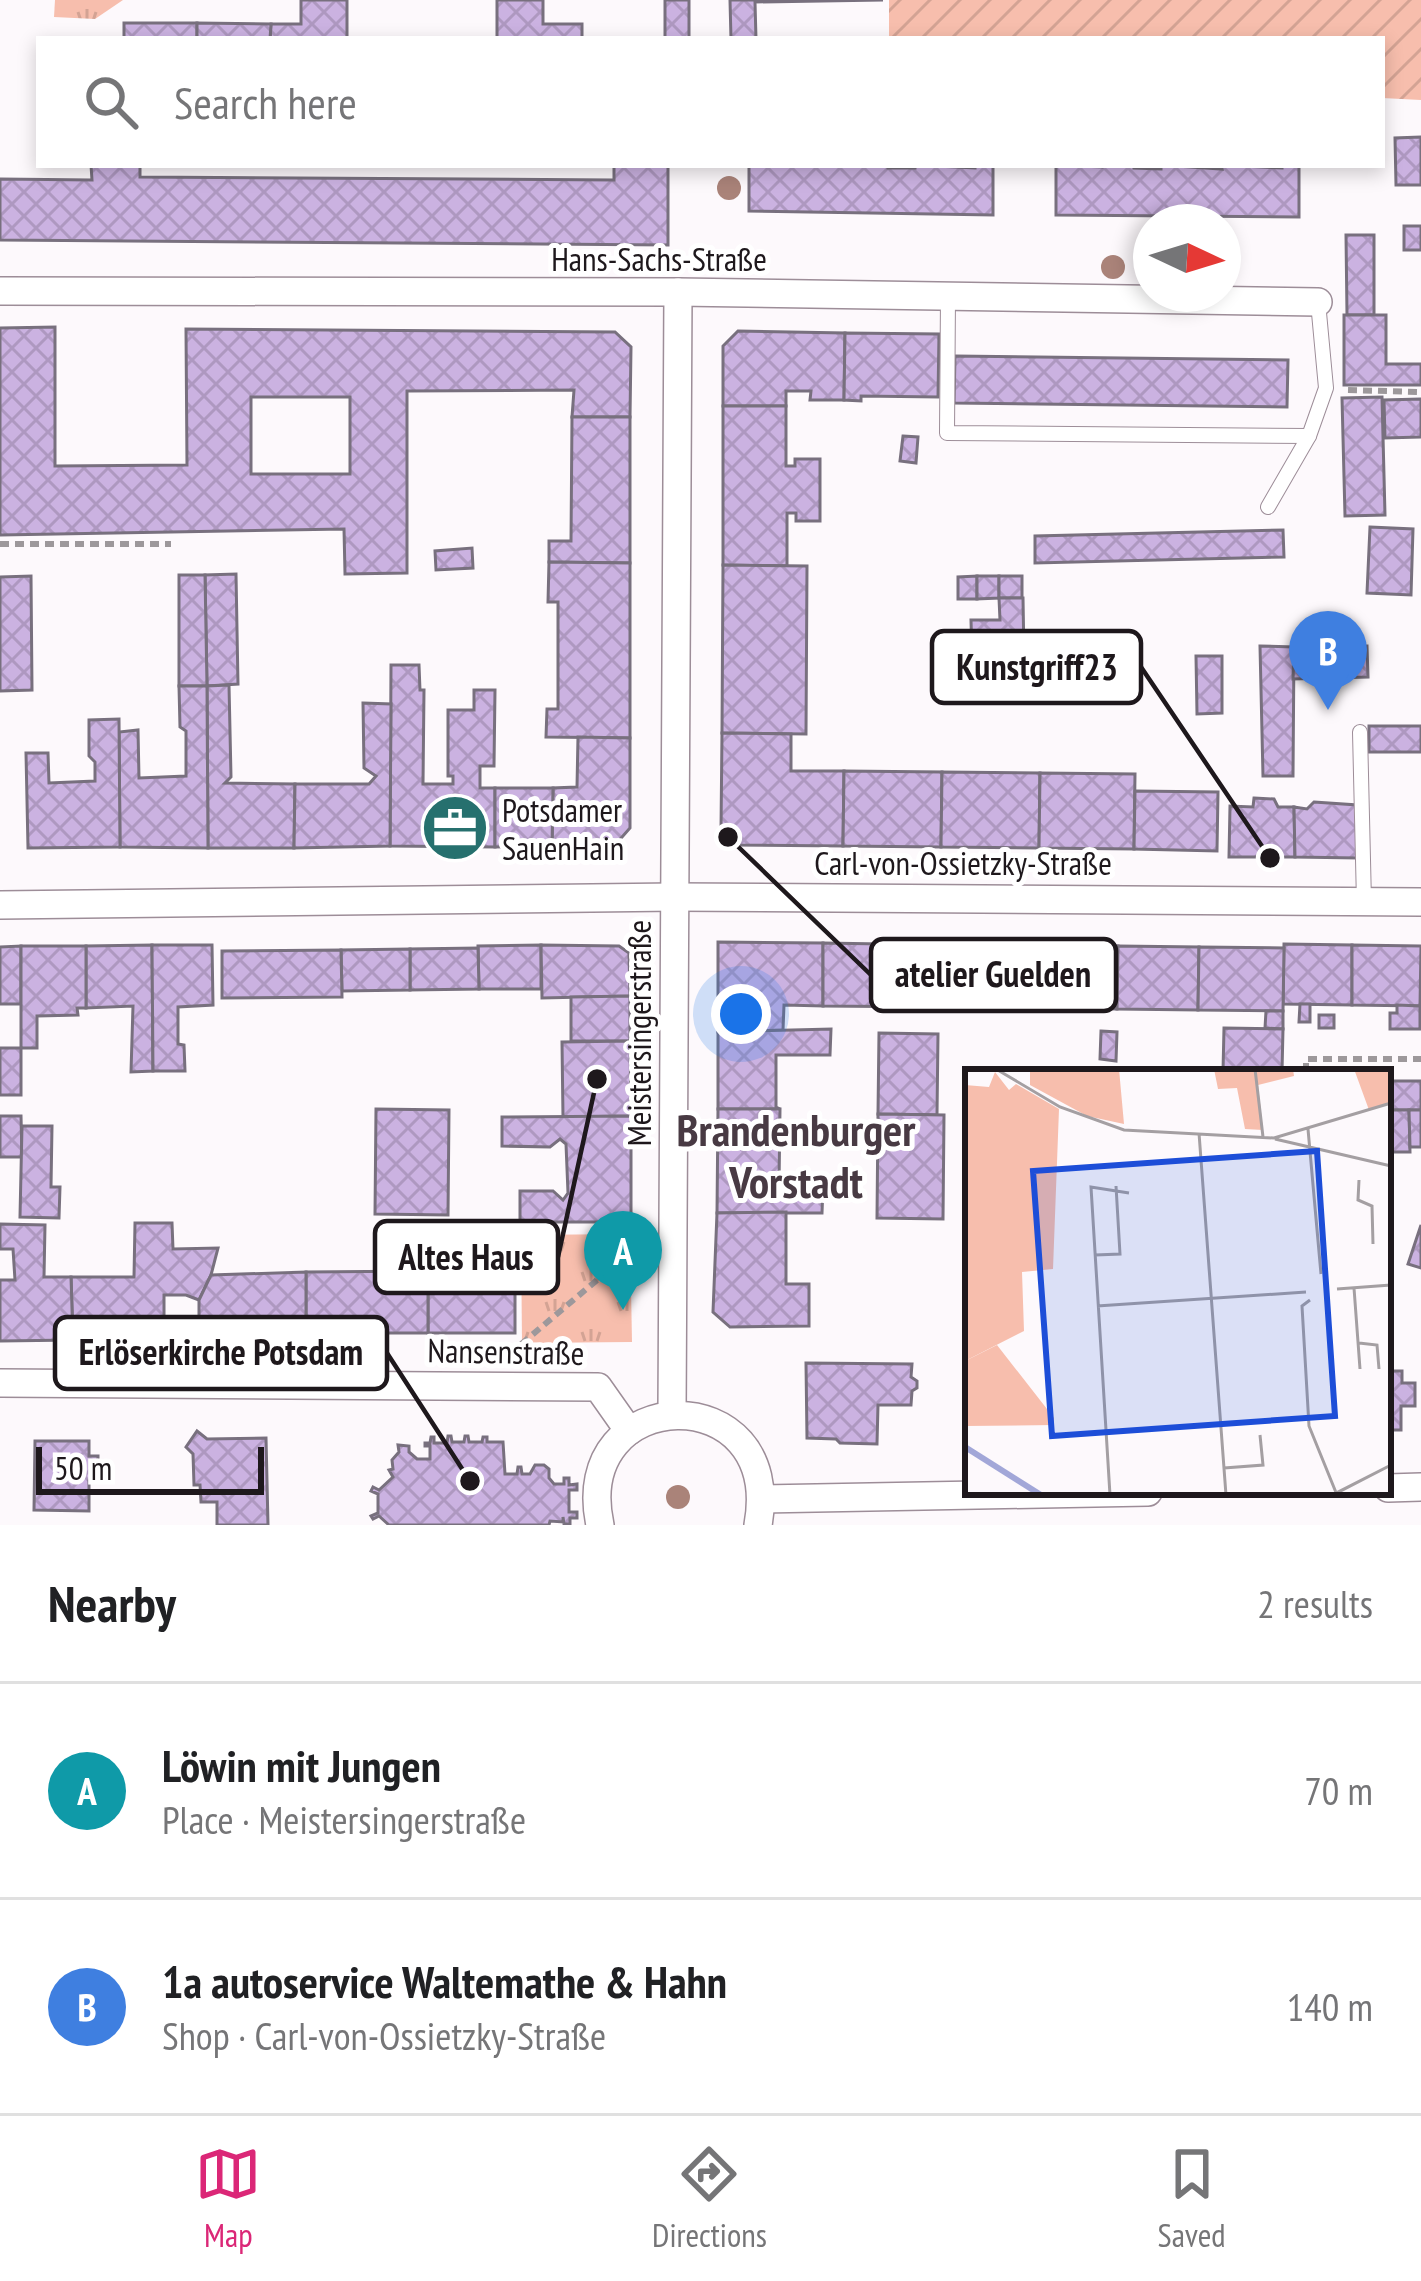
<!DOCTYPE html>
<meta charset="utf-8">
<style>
:root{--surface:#fff;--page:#f6f6f6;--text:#202124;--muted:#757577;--line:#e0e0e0;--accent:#db2777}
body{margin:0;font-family:"PT Sans Narrow",sans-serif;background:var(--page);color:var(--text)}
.compass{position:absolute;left:1133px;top:204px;width:108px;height:108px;border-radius:50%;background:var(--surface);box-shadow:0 6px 18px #0003;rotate:94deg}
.scale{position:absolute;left:36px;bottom:30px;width:228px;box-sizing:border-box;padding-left:12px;border:6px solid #1e181c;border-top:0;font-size:33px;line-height:42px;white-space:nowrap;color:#1e181c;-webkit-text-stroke:9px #fff;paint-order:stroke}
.you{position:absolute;left:741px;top:1014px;width:42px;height:42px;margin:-30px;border:9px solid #fff;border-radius:50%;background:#1a73e8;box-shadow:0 0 0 18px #1a73e833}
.badge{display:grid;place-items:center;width:78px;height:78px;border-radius:50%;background:var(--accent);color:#fff;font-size:39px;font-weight:700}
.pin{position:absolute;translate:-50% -99px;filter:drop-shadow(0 3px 6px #0008)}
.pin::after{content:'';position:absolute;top:63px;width:42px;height:36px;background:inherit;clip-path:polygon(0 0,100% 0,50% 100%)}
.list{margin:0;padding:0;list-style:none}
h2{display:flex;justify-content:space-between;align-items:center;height:156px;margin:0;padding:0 48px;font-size:51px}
h2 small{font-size:39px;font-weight:400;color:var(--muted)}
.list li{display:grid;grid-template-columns:78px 1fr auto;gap:36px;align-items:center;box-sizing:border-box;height:216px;padding:0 48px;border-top:3px solid var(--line)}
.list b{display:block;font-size:45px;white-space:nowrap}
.list p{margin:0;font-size:39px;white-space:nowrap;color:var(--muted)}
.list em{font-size:39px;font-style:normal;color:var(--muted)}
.icon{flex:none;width:66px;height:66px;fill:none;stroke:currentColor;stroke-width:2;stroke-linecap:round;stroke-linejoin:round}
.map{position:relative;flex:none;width:1421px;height:1525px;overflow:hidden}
.search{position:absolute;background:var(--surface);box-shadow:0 6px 18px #0003;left:36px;right:36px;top:36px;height:132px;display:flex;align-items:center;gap:30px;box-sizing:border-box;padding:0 42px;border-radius:0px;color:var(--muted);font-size:45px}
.sheet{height:588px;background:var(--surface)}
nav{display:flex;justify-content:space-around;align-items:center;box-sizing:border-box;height:168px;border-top:3px solid var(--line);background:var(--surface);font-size:33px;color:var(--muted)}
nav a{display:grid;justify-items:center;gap:6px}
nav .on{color:var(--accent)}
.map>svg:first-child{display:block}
</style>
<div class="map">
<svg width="1421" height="1525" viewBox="0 0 1421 1525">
<defs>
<pattern id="park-tufts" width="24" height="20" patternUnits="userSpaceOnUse" patternTransform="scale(3)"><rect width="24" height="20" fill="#f7bead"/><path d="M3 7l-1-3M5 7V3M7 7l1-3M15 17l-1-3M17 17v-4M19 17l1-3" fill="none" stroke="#d3a394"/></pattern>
<pattern id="garden-furrows" width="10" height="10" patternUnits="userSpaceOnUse" patternTransform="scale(3)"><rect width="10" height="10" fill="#f7bead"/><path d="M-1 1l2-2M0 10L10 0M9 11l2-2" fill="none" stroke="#d3a394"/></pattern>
<pattern id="building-cross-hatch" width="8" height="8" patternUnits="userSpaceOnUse" patternTransform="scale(3)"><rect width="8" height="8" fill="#cbb2e1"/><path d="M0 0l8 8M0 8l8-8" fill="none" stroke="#ae98c0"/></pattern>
</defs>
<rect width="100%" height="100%" fill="#fdf9fc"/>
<g fill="url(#park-tufts)">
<path d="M 55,0 L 123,0 L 95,19 L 54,17 Z"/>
<path d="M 630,1234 L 632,1342 L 522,1343 L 521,1235 Z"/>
</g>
<path fill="url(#garden-furrows)" d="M 889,0 L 1421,0 L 1421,100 L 1382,98 L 1382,39 L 889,39 Z"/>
<g fill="url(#building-cross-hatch)" stroke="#78707e" stroke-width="3" fill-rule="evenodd">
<path d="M 301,0 L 347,0 L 347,39 L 270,39 L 271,24 L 301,24 Z"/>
<path d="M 497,0 L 543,0 L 543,24 L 582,24 L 582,39 L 497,39 Z"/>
<rect x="665" y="0" width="24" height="39"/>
<path d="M 730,0 L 883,0 L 755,2 L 756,39 L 731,39 Z"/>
<rect x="124" y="23" width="73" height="16"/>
<path d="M 197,23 L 271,24 L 270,39 L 197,39 Z"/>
<path d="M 1421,137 L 1421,185 L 1396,185 L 1395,138 Z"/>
<path d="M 91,165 L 140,165 L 140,177 L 614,180 L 614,165 L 668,165 L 668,245 L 0,240 L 0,179 L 92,180 Z"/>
<path d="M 749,165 L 888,165 L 888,168 L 915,168 L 915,165 L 975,168 L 975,165 L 993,165 L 993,215 L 749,211 Z"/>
<path d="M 1056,165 L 1102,167 L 1102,165 L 1134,165 L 1134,168 L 1161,169 L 1161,165 L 1222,169 L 1221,165 L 1282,168 L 1282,165 L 1299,165 L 1299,217 L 1056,215 Z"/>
<rect x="1404" y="226" width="17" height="24"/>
<path d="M 1346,235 L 1374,235 L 1374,315 L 1347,315 Z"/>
<path d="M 1344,315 L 1386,315 L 1386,364 L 1421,364 L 1421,385 L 1344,385 Z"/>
<path d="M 55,327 L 55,466 L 187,465 L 186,329 L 615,332 L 631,347 L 630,417 L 572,417 L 574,390 L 407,391 L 407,573 L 345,574 L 344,529 L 0,535 L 0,328 ZM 251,397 L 350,397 L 350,474 L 251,474 Z"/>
<path d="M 738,331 L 845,333 L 844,400 L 810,400 L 811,391 L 786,391 L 786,406 L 723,406 L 723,346 Z"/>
<path d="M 845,333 L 939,334 L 938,397 L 861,396 L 861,401 L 844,400 Z"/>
<path d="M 955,356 L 1288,360 L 1287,407 L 954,403 Z"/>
<path d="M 1382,397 L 1385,515 L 1345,516 L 1342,398 Z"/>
<path d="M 1421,399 L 1421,437 L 1385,438 L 1384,400 Z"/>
<path d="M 723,406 L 786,406 L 786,466 L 795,466 L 795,459 L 820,459 L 820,521 L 796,521 L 796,513 L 787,513 L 787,566 L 723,565 Z"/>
<path d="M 572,417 L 630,417 L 630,563 L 549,562 L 549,541 L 571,541 Z"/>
<path d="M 903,436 L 918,437 L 916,463 L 900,461 Z"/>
<path d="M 1370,527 L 1413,529 L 1411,595 L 1367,593 Z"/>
<path d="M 1283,530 L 1284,557 L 1035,563 L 1035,536 Z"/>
<path d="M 472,548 L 473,568 L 436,570 L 435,551 Z"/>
<path d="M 549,562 L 630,563 L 630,738 L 546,737 L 547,709 L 558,709 L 558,602 L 548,602 Z"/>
<path d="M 723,565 L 807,566 L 806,734 L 722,733 Z"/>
<path d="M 236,574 L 238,684 L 207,686 L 205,575 Z"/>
<path d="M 179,575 L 205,575 L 207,686 L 179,686 Z"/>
<path d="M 31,576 L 32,690 L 0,691 L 0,577 Z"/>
<path d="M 977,576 L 977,599 L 958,599 L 958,577 Z"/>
<path d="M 977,576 L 999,576 L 999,598 L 977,599 Z"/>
<rect x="999" y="576" width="23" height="22"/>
<path d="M 999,598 L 1023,598 L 1024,657 L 972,658 L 971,620 L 1000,620 Z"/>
<path d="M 1260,646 L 1294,647 L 1293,776 L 1263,776 Z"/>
<path d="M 1367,646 L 1368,677 L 1293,679 L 1294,647 Z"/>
<path d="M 1196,656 L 1222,656 L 1222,713 L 1197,714 Z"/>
<path d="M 391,665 L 419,665 L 420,690 L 424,690 L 423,784 L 453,784 L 453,776 L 448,776 L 448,710 L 474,710 L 474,690 L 495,690 L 494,766 L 480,766 L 480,788 L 495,788 L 495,847 L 390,846 Z"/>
<path d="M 229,685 L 231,777 L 225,783 L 295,784 L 294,848 L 208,848 L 207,686 Z"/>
<path d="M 179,686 L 207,686 L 208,848 L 120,847 L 119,732 L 138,730 L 139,778 L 186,776 L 186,731 L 180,727 Z"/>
<path d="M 363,703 L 391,704 L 390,846 L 294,848 L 295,784 L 369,784 L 376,776 L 364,768 Z"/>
<path d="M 119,719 L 120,847 L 28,848 L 26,753 L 48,753 L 49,783 L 95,781 L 95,762 L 89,756 L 89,720 Z"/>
<rect x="1369" y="726" width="52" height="26"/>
<path d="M 722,733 L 791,734 L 791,771 L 844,771 L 843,846 L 733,845 L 721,829 Z"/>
<path d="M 578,737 L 630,738 L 630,828 L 615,845 L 552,846 L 553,788 L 577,787 Z"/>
<path d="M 844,771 L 942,772 L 941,847 L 843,846 Z"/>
<path d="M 942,772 L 1040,773 L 1039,848 L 941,847 Z"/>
<path d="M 1040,773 L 1135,774 L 1134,849 L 1039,848 Z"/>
<path d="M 495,788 L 553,788 L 552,846 L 495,847 Z"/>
<path d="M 1135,791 L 1218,792 L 1217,851 L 1134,849 Z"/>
<path d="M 1254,798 L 1274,799 L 1278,807 L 1294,807 L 1295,857 L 1229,857 L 1230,806 L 1253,807 Z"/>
<path d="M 1314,802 L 1357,805 L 1357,858 L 1295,857 L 1294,807 L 1307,809 Z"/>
<path d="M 718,942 L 823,943 L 823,1006 L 784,1005 L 783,1030 L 718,1032 Z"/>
<path d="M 823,943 L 942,945 L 941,1007 L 823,1006 Z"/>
<path d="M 1284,944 L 1352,945 L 1352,1005 L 1283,1004 Z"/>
<path d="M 152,945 L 153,1071 L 131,1072 L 133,1006 L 86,1008 L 86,946 Z"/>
<path d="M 152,945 L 212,945 L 213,1005 L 178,1007 L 178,1044 L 184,1045 L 185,1071 L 153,1071 Z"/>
<path d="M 541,945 L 541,989 L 479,989 L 478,946 Z"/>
<path d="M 541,945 L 619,946 L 629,953 L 630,996 L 542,998 Z"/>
<path d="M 1018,945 L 1118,946 L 1117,1009 L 1018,1008 Z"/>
<path d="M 1352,945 L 1421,946 L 1420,1006 L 1352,1005 Z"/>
<path d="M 21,946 L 21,1004 L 0,1004 L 0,947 Z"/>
<path d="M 21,946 L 86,946 L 86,1008 L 77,1008 L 78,1015 L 37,1016 L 37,1048 L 21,1048 Z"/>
<path d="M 1118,946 L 1199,947 L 1198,1010 L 1117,1009 Z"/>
<path d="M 1199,947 L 1284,948 L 1283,1011 L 1198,1010 Z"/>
<path d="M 478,948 L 479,989 L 410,990 L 410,949 Z"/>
<path d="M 410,949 L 410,990 L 342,991 L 341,950 Z"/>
<path d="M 341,950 L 342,997 L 222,998 L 222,951 Z"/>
<path d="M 630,996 L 630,1041 L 571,1041 L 571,997 Z"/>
<path d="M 1300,1004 L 1310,1004 L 1310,1022 L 1299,1022 Z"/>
<path d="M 1397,1005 L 1420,1006 L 1420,1029 L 1390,1029 L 1390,1013 L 1397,1013 Z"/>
<path d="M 1266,1011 L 1283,1011 L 1283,1029 L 1265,1028 Z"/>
<rect x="1319" y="1015" width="15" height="13"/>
<path d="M 1224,1028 L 1283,1029 L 1282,1072 L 1223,1072 Z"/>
<path d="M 831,1029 L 830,1055 L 776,1055 L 776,1107 L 780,1109 L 718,1109 L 718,1032 Z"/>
<path d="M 1101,1031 L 1117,1032 L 1116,1061 L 1100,1059 Z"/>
<path d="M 879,1033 L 938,1034 L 937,1115 L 878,1114 Z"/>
<path d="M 630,1041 L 631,1116 L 563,1117 L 562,1042 Z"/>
<rect x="0" y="1048" width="21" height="47"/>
<rect x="1388" y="1081" width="33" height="29"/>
<path d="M 376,1109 L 449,1110 L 448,1215 L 375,1214 Z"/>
<path d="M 718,1109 L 780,1109 L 779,1187 L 823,1187 L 822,1213 L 717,1213 Z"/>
<path d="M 1388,1110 L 1409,1110 L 1410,1152 L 1388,1152 Z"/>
<path d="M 1409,1110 L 1421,1110 L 1421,1147 L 1410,1147 Z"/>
<path d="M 878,1114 L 944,1115 L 943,1219 L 877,1218 Z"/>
<path d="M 0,1116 L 21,1116 L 22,1157 L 0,1157 Z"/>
<path d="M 631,1116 L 631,1222 L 520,1222 L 520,1191 L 553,1191 L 563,1200 L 568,1193 L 566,1144 L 560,1139 L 550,1147 L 502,1146 L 502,1117 Z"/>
<path d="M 22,1126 L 52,1126 L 51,1187 L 60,1187 L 59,1218 L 20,1217 Z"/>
<path d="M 786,1212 L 786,1284 L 809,1284 L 809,1326 L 730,1327 L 713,1312 L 717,1213 Z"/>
<path d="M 135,1223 L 172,1223 L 173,1249 L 218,1248 L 211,1275 L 199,1300 L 186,1295 L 164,1295 L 164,1338 L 73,1340 L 71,1277 L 134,1277 Z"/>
<path d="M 0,1224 L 45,1225 L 44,1277 L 71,1277 L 73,1340 L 0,1341 L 0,1280 L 15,1280 L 13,1249 L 0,1249 Z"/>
<path d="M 1421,1225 L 1421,1268 L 1408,1264 Z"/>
<rect x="428" y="1271" width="87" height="62"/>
<path d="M 428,1271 L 428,1333 L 306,1333 L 306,1272 Z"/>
<path d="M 306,1272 L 306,1333 L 199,1333 L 199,1300 L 211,1275 Z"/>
<path d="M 806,1363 L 912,1364 L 911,1377 L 917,1381 L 917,1388 L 912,1391 L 911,1405 L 878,1405 L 877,1444 L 840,1443 L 836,1439 L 807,1438 Z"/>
<path d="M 1388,1371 L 1402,1371 L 1402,1383 L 1415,1383 L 1415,1406 L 1401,1406 L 1401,1430 L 1388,1430 Z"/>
<path d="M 197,1431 L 207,1439 L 266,1438 L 268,1525 L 217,1525 L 217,1502 L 201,1502 L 200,1485 L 194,1485 L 193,1454 L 186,1447 Z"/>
<path d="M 448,1436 L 451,1436 L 452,1442 L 464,1442 L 465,1436 L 468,1436 L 469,1442 L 482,1442 L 483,1437 L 487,1437 L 487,1442 L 503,1442 L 505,1474 L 517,1474 L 518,1467 L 521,1467 L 522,1474 L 530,1474 L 535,1465 L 544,1465 L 549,1469 L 549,1478 L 554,1484 L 564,1484 L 564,1478 L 569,1478 L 569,1485 L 577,1484 L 577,1490 L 569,1490 L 569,1512 L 577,1512 L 577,1518 L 570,1518 L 570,1524 L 564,1524 L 563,1517 L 563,1522 L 550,1521 L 549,1525 L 389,1525 L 379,1516 L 373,1519 L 371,1516 L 378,1513 L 378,1494 L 371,1491 L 373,1487 L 379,1490 L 393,1477 L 389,1470 L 393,1469 L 392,1460 L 399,1452 L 398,1445 L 409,1446 L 409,1452 L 417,1459 L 430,1459 L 430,1446 L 425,1446 L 425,1443 L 430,1443 L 431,1437 L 434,1437 L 434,1443 L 447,1443 Z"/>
<path d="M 35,1441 L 89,1441 L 89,1456 L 98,1456 L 98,1481 L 89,1481 L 89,1511 L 34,1510 Z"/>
</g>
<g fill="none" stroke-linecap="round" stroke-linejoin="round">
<defs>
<g id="lane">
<path d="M 948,297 L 947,433 L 1309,436"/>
<path d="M 1268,507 L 1309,436 L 1326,388 L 1318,302"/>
<path d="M 1360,732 L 1364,902"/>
</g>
<g id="street">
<path d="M 0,291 L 678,292 L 1318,302"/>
<path d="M 0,905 L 675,897 L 1421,902"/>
<path d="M 0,1383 L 598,1387 L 629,1431"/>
<path d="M 672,1414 L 678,292"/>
<path d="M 1388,1488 L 1421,1487"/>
<path d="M 762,1499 L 1148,1492"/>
<path d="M 600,1525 C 569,1382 785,1376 758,1525"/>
</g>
</defs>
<use href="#lane" stroke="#9d8d98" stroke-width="16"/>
<use href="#street" stroke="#9d8d98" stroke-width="30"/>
<g stroke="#9d989b" stroke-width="6" stroke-dasharray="9 6" stroke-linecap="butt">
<path d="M 1348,390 L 1421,392"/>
<path d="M 0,544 L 171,544"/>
<path d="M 1306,1072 L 1306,1059 L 1421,1059"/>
<path d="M 519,1358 L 519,1346 L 616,1264 L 644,1244"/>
</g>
<use href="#lane" stroke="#fff" stroke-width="14"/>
<use href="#street" stroke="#fff" stroke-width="27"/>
</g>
<g fill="#aa8379">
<circle cx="729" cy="188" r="12"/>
<circle cx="1113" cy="267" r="12"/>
<circle cx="678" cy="1497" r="12"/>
</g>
<defs>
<symbol id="office-disc" viewBox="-11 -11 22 22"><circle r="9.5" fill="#26706e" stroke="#fff"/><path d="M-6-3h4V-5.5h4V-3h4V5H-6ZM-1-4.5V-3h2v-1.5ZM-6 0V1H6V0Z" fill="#fff"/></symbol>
</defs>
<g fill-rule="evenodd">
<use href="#office-disc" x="417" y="790" width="76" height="76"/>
</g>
<g text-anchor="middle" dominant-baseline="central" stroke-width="10" stroke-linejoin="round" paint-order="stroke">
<g font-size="33" fill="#1e181c" stroke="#fff">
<text x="659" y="258">Hans-Sachs-Straße</text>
<text x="963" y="862">Carl-von-Ossietzky-Straße</text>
<text transform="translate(638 1033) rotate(-90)">Meistersingerstraße</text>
<text transform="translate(506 1351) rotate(1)">Nansenstraße</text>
</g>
<g font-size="33" fill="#1e181c" stroke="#fff" text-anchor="start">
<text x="502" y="809">Potsdamer<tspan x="502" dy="38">SauenHain</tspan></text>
</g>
<g font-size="45" font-weight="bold" fill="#483a43" stroke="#fff">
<text x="796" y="1129">Brandenburger<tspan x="796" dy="52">Vorstadt</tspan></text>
</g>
</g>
<g transform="translate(965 1069)">
<rect width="426" height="426" fill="#fdf9fc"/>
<path d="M 389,0 L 426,0 L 426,34 L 404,41 ZM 32,276 L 89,349 L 89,356 L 0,357 L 0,292 Z" fill="#f7bead"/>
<path d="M 65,0 L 154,0 L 159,55 L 122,47 L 65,16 ZM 249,0 L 328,0 L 329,7 L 293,16 L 298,61 L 280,60 L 272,19 L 253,20 ZM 30,3 L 44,21 L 51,15 L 94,40 L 88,200 L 57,203 L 59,262 L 0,292 L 0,16 L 24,18 Z" fill="#f7bead"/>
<path fill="none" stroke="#a2a7d8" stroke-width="6" d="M 0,378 L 76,426"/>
<path fill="none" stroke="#a49fa2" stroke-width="3" d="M 31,0 L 95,38 L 159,61 L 309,69 L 426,34M 290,0 L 298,68M 343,60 L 356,205M 234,64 L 261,426M 310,70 L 426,97M 394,111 L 393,131 L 407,137 L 408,175M 130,186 L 155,185 L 151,117M 389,219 L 395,300M 372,220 L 426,216M 345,231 L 337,237 L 344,357 L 372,426M 132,237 L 341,223M 394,274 L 412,276 L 414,300M 259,399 L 298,396 L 295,366M 369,425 L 426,396M 145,426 L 126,118 L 164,124M 368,426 L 426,396"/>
<path fill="#1d4ed8" fill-opacity="0.15" stroke="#1d4ed8" stroke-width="6" d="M 352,82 L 370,347 L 87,367 L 68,102 Z"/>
<rect width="426" height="426" fill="none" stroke="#1e181c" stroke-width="6"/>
</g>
<path fill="none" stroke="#1e181c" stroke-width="4.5" d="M1270 858L1141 667M728 837L871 975M597 1079L558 1257M470 1481L387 1353"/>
<g fill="#1e181c" stroke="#fff" stroke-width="4.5">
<circle cx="1270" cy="858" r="12"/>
<circle cx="728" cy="837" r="12"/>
<circle cx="597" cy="1079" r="12"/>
<circle cx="470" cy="1481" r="12"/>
</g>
<g fill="#fff" stroke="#1e181c" stroke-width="4.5">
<rect x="932" y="631" width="209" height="72" rx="12"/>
<rect x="871" y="939" width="245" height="72" rx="12"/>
<rect x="375" y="1221" width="183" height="72" rx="12"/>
<rect x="55" y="1317" width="332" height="72" rx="12"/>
</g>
<g font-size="36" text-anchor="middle" font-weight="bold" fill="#1e181c">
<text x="1037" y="680">Kunstgriff23</text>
<text x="993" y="987">atelier Guelden</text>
<text x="466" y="1270">Altes Haus</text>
<text x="221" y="1365">Erlöserkirche Potsdam</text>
</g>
</svg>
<svg class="compass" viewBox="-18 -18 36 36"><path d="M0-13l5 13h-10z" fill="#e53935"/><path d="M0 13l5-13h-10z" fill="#757577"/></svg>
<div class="scale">50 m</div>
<div class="you"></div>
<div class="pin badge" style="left:623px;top:1310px;background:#0f9aa8">A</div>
<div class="pin badge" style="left:1328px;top:710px;background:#3f7fe0">B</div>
<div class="search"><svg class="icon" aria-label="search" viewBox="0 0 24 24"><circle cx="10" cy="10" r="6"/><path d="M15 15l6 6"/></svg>Search here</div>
</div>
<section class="sheet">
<h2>Nearby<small>2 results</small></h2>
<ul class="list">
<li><span class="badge" style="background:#0f9aa8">A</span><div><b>Löwin mit Jungen</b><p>Place · Meistersingerstraße</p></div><em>70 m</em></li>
<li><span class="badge" style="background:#3f7fe0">B</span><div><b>1a autoservice Waltemathe &amp; Hahn</b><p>Shop · Carl-von-Ossietzky-Straße</p></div><em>140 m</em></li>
</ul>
</section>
<nav>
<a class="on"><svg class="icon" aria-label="map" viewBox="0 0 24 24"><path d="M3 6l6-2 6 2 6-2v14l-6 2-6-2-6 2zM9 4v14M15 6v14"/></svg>Map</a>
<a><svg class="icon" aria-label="directions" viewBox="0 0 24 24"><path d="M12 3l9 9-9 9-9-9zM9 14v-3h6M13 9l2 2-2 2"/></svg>Directions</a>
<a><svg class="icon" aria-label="saved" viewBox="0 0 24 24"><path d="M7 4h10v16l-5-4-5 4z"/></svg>Saved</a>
</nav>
